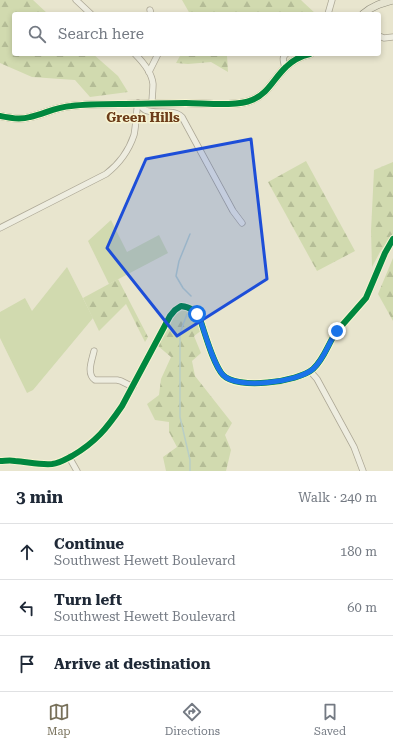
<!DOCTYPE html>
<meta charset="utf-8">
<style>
:root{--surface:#fff;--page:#f6f6f7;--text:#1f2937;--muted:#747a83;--line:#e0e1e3;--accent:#78715b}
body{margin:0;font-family:"Roboto Serif",serif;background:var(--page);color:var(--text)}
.stop{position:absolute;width:12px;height:12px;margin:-9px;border:3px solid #1a73e8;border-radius:50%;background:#fff}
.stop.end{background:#1a73e8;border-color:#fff;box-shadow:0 1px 4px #0008}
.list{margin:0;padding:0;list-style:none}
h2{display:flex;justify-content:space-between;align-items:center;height:52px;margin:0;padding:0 16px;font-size:17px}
h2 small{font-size:13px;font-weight:400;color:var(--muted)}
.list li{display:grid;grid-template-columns:26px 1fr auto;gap:12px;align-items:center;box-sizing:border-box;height:56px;padding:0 16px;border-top:1px solid var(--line)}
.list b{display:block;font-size:15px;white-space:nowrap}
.list p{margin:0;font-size:13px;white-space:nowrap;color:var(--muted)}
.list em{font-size:13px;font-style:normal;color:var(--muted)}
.icon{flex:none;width:22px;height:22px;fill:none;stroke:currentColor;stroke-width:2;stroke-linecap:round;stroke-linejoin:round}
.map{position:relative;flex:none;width:393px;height:471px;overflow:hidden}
.search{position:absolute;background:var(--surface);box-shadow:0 2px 6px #0003;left:12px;right:12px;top:12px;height:44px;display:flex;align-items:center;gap:10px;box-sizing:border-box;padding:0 14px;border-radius:4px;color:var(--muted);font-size:15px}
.sheet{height:220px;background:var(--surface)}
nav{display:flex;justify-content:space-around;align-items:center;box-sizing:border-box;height:56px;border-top:1px solid var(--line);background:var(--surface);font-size:11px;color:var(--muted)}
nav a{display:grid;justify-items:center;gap:2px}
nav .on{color:var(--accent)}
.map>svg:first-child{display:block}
</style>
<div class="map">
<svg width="393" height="471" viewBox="0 0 393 471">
<defs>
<pattern id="forest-firs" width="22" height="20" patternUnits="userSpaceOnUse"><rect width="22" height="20" fill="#d1daaf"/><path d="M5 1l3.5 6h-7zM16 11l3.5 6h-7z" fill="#b4bc96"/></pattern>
</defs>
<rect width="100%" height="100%" fill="#e8e5ce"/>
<g fill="#d1daaf">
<path d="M 111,220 L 127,252 L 159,235 L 168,253 L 109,284 L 88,241 Z"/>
<path d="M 67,267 L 93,318 L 33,390 L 27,393 L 0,338 L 0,312 L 25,298 L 32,311 Z"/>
</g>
<g fill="url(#forest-firs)">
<path d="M 0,0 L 33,0 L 48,14 L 14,14 L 14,54 L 93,54 L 118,76 L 128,92 L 90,97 L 75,80 L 32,77 L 0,63 Z"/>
<path d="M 182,0 L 301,0 L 303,2 L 316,14 L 190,14 Z"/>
<path d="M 182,54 L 236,54 L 227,56 L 228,72 L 211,62 L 188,64 L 176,63 L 180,56 Z"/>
<path d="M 306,161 L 355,251 L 317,271 L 268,182 Z"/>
<path d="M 393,162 L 393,234 L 380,252 L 372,267 L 371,231 L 374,170 Z"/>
<path d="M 393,258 L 393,321 L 378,294 Z"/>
<path d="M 118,279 L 148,337 L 145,342 L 126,304 L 99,331 L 83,298 Z"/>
<path d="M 184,309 L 195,314 L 202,330 L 194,336 L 201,353 L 192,361 L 195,376 L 232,423 L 225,435 L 231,450 L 226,471 L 166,471 L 163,457 L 177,447 L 169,432 L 169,422 L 155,420 L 147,404 L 159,395 L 161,379 L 171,357 L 158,346 L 175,315 Z"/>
</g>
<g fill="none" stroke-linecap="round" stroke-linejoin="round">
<g stroke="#b9cec5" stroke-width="1.5">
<path d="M 190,234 L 179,261 L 176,276 L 183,288 L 191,296"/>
<path d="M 187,314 L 180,333 L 180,417 L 190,460 L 190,471"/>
</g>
<defs>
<g id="minor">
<path d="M 76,0 L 91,14"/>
<path d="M 150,10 L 151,14"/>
<path d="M 328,14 L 332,0"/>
<path d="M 379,36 L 384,38 L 393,37"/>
<path d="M 135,54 C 143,62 152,73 153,84 C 153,90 152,97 152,103"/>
<path d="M 285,68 C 284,62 281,58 286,54"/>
<path d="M 149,72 L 158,54"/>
<path d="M 138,103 C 140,105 142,108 145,110 C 156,115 172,108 182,117 L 233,211 L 242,223"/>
<path d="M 0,228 L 106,174 C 119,164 129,150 134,135 C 136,126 136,113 138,103"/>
<path d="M 94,351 C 92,360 86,374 95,380 L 117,380 L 121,381 L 133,387"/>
<path d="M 310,371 L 317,379 L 354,447 L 363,471"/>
<path d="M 69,457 L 77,471"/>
<path d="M 0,461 C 5,461 10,460 15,461 C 28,462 40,465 52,464 C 60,463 66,459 72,456 C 96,442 107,428 122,406 L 170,316 L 175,310 L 181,306 C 191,307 195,311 200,319 C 205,333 213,364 223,375 C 237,390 298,382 313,369 C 325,358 328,343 337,331 L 366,298 L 385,253 L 393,239"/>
</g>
<g id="major">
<path d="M 363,14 C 372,6 382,3 393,0"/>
<path d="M 0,116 C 10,118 20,120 30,117 C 44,114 56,107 71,106 C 87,104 103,104 119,104 C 141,104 163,103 186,103 C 204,103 236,107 252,100 C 268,94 274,78 286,67 C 292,61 301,56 310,54"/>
</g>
</defs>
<use href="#minor" stroke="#ada896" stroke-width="7"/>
<use href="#major" stroke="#928e7e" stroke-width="8"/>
<use href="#minor" stroke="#eeede0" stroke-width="5.5"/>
<use href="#major" stroke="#e6e4d1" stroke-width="7"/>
<defs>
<g id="cycleway">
<path d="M 0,116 C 10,118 20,120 30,117 C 44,114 56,107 71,106 C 87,104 103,104 119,104 C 141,104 163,103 186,103 C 204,103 236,107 252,100 C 268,94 274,78 286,67 C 292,61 301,56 310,54"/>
<path d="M 0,461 C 5,461 10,460 15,461 C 28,462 40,465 52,464 C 60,463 66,459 72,456 C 96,442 107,428 122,406 L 170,316 L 175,310 L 181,306 C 191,307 195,311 200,319 C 205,333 213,364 223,375 C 237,390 298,382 313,369 C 325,358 328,343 337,331 L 366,298 L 385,253 L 393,239"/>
</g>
</defs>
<use href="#cycleway" stroke="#f8f5d3" stroke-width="8"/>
<use href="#cycleway" stroke="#00873e" stroke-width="6"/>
</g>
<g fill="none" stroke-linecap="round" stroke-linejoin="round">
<path stroke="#1a73e8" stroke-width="5" d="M 197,314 L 200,319 C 205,333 213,364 223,375 C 237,390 298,382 313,369 C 325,358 328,343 337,331"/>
</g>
<path fill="#1d4ed8" fill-opacity="0.2" stroke="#1d4ed8" stroke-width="3" stroke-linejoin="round" d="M 251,139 L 267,279 L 177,336 L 107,248 L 146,159 Z"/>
<g text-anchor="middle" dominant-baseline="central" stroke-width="3" stroke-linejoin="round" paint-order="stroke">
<g font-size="13" font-weight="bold" fill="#6c3c19" stroke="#f8f5d3">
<text x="143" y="117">Green Hills</text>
</g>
</g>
</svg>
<div class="stop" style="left:197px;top:314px"></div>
<div class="stop end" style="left:337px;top:331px"></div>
<div class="search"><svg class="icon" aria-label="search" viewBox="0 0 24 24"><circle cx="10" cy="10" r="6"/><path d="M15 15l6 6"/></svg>Search here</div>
</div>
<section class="sheet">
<h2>3 min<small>Walk · 240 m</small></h2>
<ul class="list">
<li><svg class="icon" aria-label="ahead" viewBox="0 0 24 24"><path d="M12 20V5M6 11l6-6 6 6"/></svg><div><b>Continue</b><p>Southwest Hewett Boulevard</p></div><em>180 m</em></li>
<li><svg class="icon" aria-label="left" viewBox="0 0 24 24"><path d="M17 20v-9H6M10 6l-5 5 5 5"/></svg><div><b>Turn left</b><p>Southwest Hewett Boulevard</p></div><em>60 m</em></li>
<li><svg class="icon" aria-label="arrive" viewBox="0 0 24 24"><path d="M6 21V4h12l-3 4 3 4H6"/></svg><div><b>Arrive at destination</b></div></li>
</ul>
</section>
<nav>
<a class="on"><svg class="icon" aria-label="map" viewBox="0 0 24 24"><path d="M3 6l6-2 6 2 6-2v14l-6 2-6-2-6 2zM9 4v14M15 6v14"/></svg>Map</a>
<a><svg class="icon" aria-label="directions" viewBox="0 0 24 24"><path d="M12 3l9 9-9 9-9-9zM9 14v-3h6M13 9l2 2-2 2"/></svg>Directions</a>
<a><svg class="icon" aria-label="saved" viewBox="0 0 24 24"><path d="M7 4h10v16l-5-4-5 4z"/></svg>Saved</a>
</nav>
